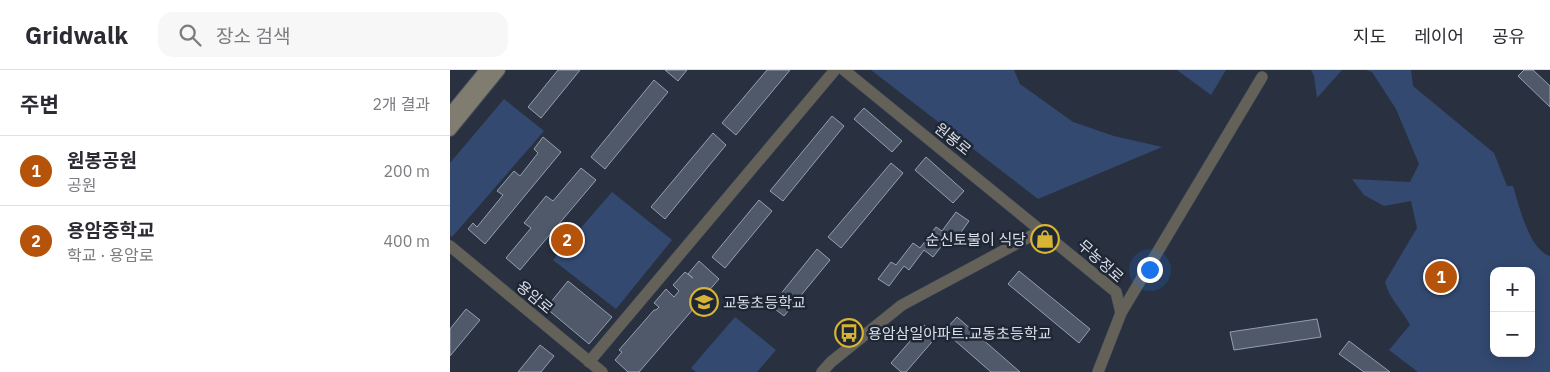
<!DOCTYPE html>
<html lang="ko">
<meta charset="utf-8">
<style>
:root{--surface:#fff;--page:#f7f7f7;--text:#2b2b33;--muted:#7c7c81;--line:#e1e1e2;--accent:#b45309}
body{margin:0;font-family:"IBM Plex Sans","Noto Sans KR",sans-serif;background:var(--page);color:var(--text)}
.controls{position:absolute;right:15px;bottom:15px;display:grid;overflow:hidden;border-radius:10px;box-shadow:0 2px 12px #0003}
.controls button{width:45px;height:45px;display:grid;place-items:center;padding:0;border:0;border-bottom:1px solid var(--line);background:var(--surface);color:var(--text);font:25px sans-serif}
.you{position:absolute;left:699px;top:199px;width:18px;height:18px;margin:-12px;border:4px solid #fff;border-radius:50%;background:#1a73e8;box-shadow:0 0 0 8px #1a73e833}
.badge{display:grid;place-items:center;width:32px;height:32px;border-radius:50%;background:var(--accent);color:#fff;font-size:16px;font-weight:700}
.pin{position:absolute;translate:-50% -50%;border:2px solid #fff;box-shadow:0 1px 5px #0006}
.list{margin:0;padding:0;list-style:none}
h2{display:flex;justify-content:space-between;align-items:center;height:65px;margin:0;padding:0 20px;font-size:21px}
h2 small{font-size:16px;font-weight:400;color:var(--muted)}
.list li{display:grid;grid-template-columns:32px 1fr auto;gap:15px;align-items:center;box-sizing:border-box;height:70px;padding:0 20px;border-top:1px solid var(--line)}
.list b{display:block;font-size:19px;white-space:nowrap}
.list p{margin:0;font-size:16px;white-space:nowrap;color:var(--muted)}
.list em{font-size:16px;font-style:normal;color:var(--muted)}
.icon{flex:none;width:28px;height:28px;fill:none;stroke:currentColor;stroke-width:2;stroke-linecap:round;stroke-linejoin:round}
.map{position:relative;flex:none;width:1100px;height:302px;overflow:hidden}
header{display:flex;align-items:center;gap:30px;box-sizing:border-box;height:70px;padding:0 25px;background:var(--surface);border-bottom:1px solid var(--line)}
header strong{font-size:24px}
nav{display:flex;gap:28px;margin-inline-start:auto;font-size:18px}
.search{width:350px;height:45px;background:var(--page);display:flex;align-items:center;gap:12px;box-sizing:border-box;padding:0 18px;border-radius:15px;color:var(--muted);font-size:19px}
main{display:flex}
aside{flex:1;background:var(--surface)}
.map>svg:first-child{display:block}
</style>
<header>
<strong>Gridwalk</strong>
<div class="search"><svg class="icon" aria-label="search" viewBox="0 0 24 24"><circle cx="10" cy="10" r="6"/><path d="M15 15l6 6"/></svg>장소 검색</div>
<nav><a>지도</a><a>레이어</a><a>공유</a></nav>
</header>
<main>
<aside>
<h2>주변<small>2개 결과</small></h2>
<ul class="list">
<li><span class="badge">1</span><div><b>원봉공원</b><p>공원</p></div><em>200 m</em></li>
<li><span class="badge">2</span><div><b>용암중학교</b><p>학교 · 용암로</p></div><em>400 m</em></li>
</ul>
</aside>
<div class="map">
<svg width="1100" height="302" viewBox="0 0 1100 302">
<rect width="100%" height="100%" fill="#293140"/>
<g fill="#334970" fill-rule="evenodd">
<path d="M 421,0 L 564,0 L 570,14 L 623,52 L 664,66 L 712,77 L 588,129 Z"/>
<path d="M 727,0 L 776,0 L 761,25 Z"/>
<path d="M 861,0 L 892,0 L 867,28 L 864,6 Z"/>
<path d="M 916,0 L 961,0 L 963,16 L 1044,83 L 1057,116 L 1063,116 C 1069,135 1079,180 1100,186 L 1100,302 L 968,302 L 939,280 L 960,255 C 951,238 940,230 935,212 L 967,158 L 961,131 L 934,136 L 914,125 L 902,109 L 960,112 L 969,94 L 946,39 L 922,2 ZM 1044,201 L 1081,201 L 1081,283 L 1044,283 Z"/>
<path d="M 54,29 L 94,61 L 2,167 L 0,165 L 0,93 Z"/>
<path d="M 162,122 L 222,170 L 166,239 L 103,190 Z"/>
<path d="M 285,247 L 326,280 L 307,302 L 246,302 L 241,298 Z"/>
</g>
<g fill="#505969" stroke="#949fb0">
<path d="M 108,0 L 130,0 L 91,48 L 78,37 Z"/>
<path d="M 215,0 L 237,0 L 228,11 Z"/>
<path d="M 317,0 L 340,0 L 286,65 L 272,53 Z"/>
<path d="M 1074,0 L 1083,0 L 1100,16 L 1100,37 L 1068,6 Z"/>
<path d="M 204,10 L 218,22 L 155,99 L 141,87 Z"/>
<path d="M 414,38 L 452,71 L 442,82 L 404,49 Z"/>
<path d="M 382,46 L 394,56 L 333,131 L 320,121 Z"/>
<path d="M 263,63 L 276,75 L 215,149 L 201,137 Z"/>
<path d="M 93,67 L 111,82 L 35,174 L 18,159 L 23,153 L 27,157 L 53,125 L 47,121 L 64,101 L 70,106 L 88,83 L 84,79 Z"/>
<path d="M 476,87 L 514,121 L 503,133 L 465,100 Z"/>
<path d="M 441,93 L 453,103 L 391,178 L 378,167 Z"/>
<path d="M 131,98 L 146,110 L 70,200 L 56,188 L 81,158 L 74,153 L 96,126 L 103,131 Z"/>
<path d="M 309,130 L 322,141 L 275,198 L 262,187 Z"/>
<path d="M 506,142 L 519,151 L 504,172 L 498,168 L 483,187 L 474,180 L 459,200 L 454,196 L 439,216 L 428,209 L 441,192 L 446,195 L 463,173 L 470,178 L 486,157 L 492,161 Z"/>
<path d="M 367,179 L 380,190 L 334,246 L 321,236 Z"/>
<path d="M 249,191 L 269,209 L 189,302 L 178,302 L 165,290 L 172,282 L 169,280 L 204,240 L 206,240 L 209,237 L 204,233 L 216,219 L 224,227 L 229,221 L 223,215 L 235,202 L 243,208 L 238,204 Z"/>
<path d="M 569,201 L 640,259 L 629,273 L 558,214 Z"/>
<path d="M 118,211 L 162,247 L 139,274 L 96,238 Z"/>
<path d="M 16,239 L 30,250 L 0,286 L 0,259 Z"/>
<path d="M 507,247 L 570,302 L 541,302 L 494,261 Z"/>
<path d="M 867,249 L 871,267 L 784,280 L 780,262 Z"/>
<path d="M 474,255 L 487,266 L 456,302 L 451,302 L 441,293 Z"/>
<path d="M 899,271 L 940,302 L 914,302 L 889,284 Z"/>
<path d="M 90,275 L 104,286 L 91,302 L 68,302 Z"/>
</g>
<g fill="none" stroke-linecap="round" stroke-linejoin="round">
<defs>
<g id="street">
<path d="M 394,0 L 666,222 L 671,243"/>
<path d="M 0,176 L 152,302"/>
<path d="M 139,292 L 385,0"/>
<path d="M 372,302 L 381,292 L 452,235 L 592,160"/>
<path d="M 648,302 L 671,243 L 812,7"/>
</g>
<g id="secondary">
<path d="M 0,44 L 36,0"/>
<path d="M 0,60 L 49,0"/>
</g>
</defs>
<use href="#street" stroke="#454d5b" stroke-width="12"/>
<use href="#secondary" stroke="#454d5b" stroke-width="14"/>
<use href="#street" stroke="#646159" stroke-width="11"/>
<use href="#secondary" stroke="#807c6f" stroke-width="12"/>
</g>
<defs>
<symbol id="shop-ring" viewBox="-11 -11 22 22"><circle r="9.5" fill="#1f2735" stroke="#d7b434" stroke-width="1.5"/><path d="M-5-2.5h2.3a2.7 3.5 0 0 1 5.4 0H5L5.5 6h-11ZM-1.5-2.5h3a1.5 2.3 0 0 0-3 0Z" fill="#d7b434"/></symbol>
<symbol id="school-ring" viewBox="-11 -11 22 22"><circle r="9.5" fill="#1f2735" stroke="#d7b434" stroke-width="1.5"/><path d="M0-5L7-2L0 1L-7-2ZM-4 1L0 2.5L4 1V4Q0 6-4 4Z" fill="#d7b434"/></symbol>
<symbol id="bus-ring" viewBox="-11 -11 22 22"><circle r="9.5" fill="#1f2735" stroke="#d7b434" stroke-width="1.5"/><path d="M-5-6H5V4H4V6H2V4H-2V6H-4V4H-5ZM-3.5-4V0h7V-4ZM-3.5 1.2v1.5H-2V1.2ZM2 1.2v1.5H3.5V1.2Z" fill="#d7b434"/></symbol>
</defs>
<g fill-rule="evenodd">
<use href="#shop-ring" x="579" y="153" width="32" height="32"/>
<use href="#school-ring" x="238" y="216" width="32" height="32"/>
<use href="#bus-ring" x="383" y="247" width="32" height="32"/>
</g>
<g text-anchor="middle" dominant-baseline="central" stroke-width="5" stroke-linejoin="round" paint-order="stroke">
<g font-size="15" fill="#dadfe9" stroke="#1f2735">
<text transform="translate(503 69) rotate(39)">원봉로</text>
<text transform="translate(651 191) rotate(42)">무농정로</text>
<text transform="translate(85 227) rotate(40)">용암로</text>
</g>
<g font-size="15" fill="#dadfe9" stroke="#1f2735" text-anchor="start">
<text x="576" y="169" text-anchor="end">순신토불이 식당</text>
<text x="273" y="232">교동초등학교</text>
<text x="418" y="263">용암삼일아파트.교동초등학교</text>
</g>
</g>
</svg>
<div class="controls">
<button>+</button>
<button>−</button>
</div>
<div class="you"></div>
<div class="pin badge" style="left:991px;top:207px">1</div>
<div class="pin badge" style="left:117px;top:170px">2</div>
</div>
</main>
